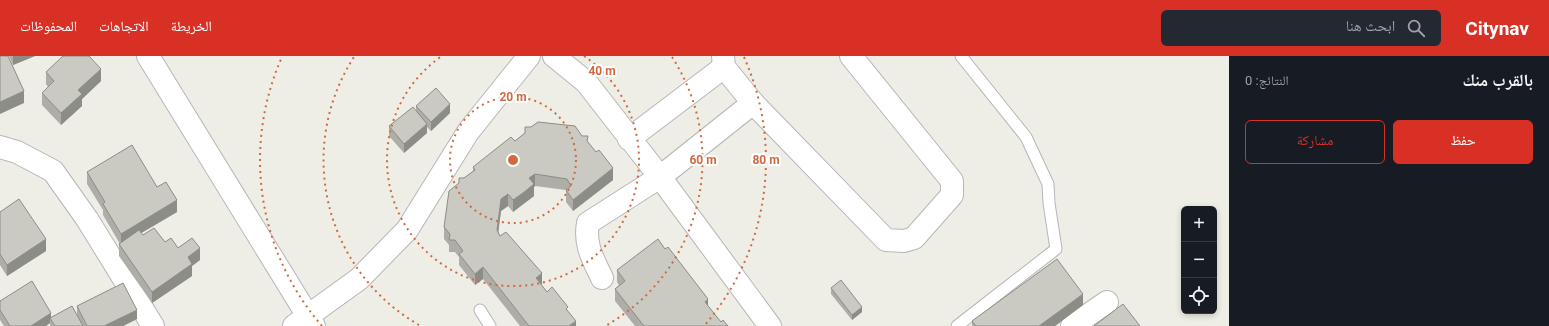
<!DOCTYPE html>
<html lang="ar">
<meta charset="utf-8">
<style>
:root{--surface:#171b24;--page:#242831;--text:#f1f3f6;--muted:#9ea1a6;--line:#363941;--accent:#d93025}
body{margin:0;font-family:Roboto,"Noto Naskh Arabic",sans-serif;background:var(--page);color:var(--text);direction:rtl}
.controls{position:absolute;right:12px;bottom:12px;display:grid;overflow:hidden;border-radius:6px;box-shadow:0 2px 6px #0003}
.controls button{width:36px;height:36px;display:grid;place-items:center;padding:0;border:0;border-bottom:1px solid var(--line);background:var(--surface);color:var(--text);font:20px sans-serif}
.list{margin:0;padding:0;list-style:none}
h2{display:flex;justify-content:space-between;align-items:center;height:52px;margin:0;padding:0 16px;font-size:17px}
h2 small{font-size:13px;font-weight:400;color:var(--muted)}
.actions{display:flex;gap:8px;padding:12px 16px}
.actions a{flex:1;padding:9px 0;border:1px solid var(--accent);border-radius:6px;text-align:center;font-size:14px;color:var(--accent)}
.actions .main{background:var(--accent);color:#fff}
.icon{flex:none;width:22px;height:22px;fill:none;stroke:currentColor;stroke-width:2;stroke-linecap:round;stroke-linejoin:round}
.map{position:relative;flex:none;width:1229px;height:270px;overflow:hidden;direction:ltr}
header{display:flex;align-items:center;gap:24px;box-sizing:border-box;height:56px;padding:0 20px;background:var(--accent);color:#fff}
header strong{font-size:19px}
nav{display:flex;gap:22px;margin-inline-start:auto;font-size:14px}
.search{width:280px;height:36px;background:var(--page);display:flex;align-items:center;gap:10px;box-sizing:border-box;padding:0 14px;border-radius:6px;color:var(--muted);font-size:15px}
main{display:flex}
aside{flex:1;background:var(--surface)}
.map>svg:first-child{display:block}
</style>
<header>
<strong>Citynav</strong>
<div class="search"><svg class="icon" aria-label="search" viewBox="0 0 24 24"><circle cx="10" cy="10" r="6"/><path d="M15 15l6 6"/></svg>ابحث هنا</div>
<nav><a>الخريطة</a><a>الاتجاهات</a><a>المحفوظات</a></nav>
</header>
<main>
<aside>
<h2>بالقرب منك<small>النتائج: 0</small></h2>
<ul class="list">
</ul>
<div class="actions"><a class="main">حفظ</a><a>مشاركة</a></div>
</aside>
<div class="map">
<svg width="1229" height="270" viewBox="0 0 1229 270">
<rect width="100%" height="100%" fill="#eeeee6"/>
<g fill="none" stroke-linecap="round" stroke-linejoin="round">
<defs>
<g id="service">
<path d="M 480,254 L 490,270"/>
<path d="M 957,270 L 1056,193 L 1049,147 L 1048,128 L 1026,81 L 961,0"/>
</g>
<g id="minor">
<path d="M 148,0 L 314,270"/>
<path d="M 554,0 L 586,26 L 660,121 L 770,270"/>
<path d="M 723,0 L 724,11 L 753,47 L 886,184 L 904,185 L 914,182 L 952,139 L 952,125 L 851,0"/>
<path d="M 629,83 L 724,11"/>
<path d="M 0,91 L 17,96 L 53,115 L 87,163 L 153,270"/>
<path d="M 602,222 C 593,203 584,189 588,167 L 660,121 L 753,47"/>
<path d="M 294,270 L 359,223 L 407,174 L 468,76 L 529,0"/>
<path d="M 1072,270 L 1107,246"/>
</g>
</defs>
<use href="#service" stroke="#b6b6bb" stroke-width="13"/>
<use href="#minor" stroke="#b6b6bb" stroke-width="24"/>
<use href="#service" stroke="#fff" stroke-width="11"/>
<use href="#minor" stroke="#fff" stroke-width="22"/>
</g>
<g fill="#aeada7">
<path d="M 9,0 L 35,0 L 13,9 Z"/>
<path d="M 46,16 L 101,25 L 82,43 L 82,50 L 61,69 L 42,49 L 42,37 L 48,31 L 46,28 Z"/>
<path d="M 416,50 L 450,57 L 431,75 L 427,71 L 427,77 L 404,97 L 389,80 L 389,70 L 416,55 Z"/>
<path d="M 525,71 L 582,80 L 588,86 L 613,124 L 573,155 L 566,146 L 566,134 L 535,130 L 534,131 L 534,140 L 523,148 L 513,156 L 508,150 L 501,155 L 498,177 L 500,180 L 547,236 L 568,255 L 576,270 L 520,270 L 483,223 L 475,229 L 459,209 L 459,201 L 455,196 L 449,196 L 449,189 L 444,183 L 444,171 L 464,122 L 473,115 L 473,111 L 515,85 L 525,77 Z"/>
<path d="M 87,116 L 157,131 L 177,156 L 141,177 L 143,179 L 165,186 L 178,192 L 200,204 L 192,210 L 192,220 L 152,247 L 119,200 L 119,188 L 120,188 L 103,159 L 103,154 L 87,128 Z"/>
<path d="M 0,156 L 46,195 L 7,220 L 0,209 Z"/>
<path d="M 617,214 L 708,250 L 721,266 L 728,270 L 635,270 L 615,245 L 615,233 L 619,229 L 617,226 Z"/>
<path d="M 831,232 L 862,256 L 852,264 L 831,238 Z"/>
<path d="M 0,245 L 51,261 L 77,259 L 77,250 L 137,263 L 123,270 L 50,270 L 50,267 L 46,270 L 4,270 L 0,264 Z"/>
<path d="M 1083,249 L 1055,270 L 972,270 L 972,265 Z"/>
</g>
<g fill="#8d8d88">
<path d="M 13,0 L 35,0 L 13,9 Z"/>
<path d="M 101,13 L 101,25 L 82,43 L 82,50 L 61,69 L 61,57 L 78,34 Z"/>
<path d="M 24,35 L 24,47 L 0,58 L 0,46 Z"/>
<path d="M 450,48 L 450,57 L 431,75 L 431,66 Z"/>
<path d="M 427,68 L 427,77 L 404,97 L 404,88 Z"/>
<path d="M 613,112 L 613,124 L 573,155 L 573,144 Z"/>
<path d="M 535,118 L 535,130 L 534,131 L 534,140 L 513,156 L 513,144 L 529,122 Z"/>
<path d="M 508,138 L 508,150 L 501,155 L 497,186 L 497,174 L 501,143 Z"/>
<path d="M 177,144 L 177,156 L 121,189 L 121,178 Z"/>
<path d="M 46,183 L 46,195 L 7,220 L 7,209 Z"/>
<path d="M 200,192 L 200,204 L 192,210 L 192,220 L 152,247 L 152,236 L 188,201 Z"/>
<path d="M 483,211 L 483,223 L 475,229 L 475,218 Z"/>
<path d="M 542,217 L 542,229 L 536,222 Z"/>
<path d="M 1083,238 L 1083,249 L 1055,270 L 1039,270 Z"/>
<path d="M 708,243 L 708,255 L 705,246 Z"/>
<path d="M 862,251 L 862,256 L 852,264 L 852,259 Z"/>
<path d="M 137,254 L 137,263 L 123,270 L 104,270 Z"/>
<path d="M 51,257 L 51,263 L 50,262 L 50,267 L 46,270 L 31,270 Z"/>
<path d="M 576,265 L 576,270 L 569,270 Z"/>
</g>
<g fill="#cac9c2" stroke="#8d8d88">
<path d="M 0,0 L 8,0 L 24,35 L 0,46 Z"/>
<path d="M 63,0 L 89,0 L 101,13 L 78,34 L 82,38 L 61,57 L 42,37 L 54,25 L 46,16 Z"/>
<path d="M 436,32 L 450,48 L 431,66 L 416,50 Z"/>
<path d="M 413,51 L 427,68 L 404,88 L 389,70 Z"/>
<path d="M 538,66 L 575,70 L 582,80 L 588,80 L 587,85 L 596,96 L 599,94 L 613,112 L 573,144 L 566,134 L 571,130 L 567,123 L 535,118 L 529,122 L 534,128 L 523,137 L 513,144 L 508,138 L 501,143 L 497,174 L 500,180 L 506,176 L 542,217 L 536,222 L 547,236 L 552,231 L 568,251 L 566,253 L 576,265 L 569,270 L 529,270 L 483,211 L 475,218 L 459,198 L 463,195 L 455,184 L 449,184 L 450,178 L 444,171 L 449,135 L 459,127 L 459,122 L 464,122 L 475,114 L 473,111 L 511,81 L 515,85 L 525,77 L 525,71 L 531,71 Z"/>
<path d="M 132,89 L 157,131 L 166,126 L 177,144 L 121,178 L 103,148 L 105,146 L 87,116 Z"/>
<path d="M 19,143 L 46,183 L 7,209 L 0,198 L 0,156 Z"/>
<path d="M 154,172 L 165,186 L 171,182 L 178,192 L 192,182 L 200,192 L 188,201 L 192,208 L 152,236 L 119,188 L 139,174 L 143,179 Z"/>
<path d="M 658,183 L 665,193 L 668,191 L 708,243 L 705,246 L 721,266 L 723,264 L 728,270 L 644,270 L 615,233 L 625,225 L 617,214 Z"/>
<path d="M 1057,203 L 1083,238 L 1039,270 L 976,270 L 972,265 Z"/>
<path d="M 841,224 L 862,251 L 852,259 L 831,232 Z"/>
<path d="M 32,225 L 51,257 L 31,270 L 10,270 L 0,254 L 0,245 Z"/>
<path d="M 123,227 L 137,254 L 104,270 L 87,270 L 77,250 Z"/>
<path d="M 1123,248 L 1140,270 L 1094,270 Z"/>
<path d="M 72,250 L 83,270 L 55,270 L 50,262 Z"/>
</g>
<g fill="none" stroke="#cf6b42" stroke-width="2" stroke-dasharray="2 4">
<circle cx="513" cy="104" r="63"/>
<path d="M584 0A126 126 0 1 1 442 0"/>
<path d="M419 269A190 190 0 0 1 354 1M672 1A190 190 0 0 1 607 269"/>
<path d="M322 270A253 253 0 0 1 282 1M744 1A253 253 0 0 1 704 270"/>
</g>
<circle cx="513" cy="104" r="6" fill="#cf6b42" stroke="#fff" stroke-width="2"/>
<g font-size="12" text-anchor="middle" font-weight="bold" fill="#cf6b42" stroke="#fff" stroke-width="4" stroke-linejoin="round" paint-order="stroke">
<text x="602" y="19">40 m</text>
<text x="513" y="45">20 m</text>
<text x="703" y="108">60 m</text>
<text x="766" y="108">80 m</text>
</g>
</svg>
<div class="controls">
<button>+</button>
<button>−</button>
<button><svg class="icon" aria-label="locate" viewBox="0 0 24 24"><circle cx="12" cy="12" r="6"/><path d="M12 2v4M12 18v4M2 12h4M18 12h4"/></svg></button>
</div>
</div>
</main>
